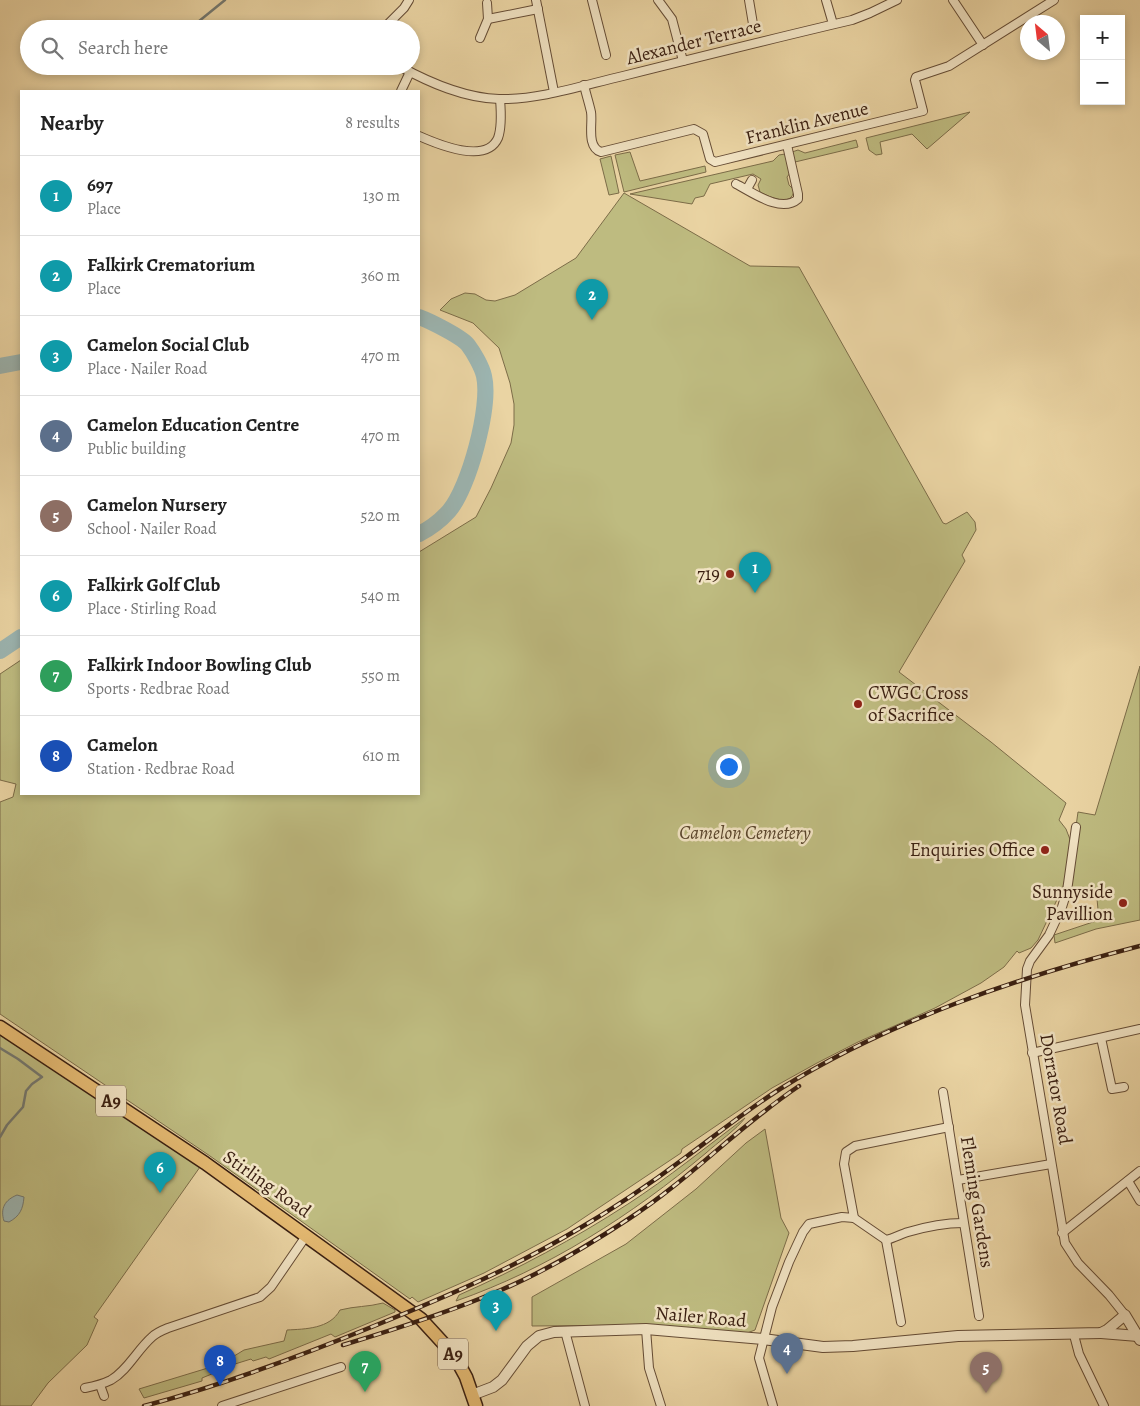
<!DOCTYPE html>
<meta charset="utf-8">
<style>
:root{--surface:#fff;--page:#f2f2f2;--text:#222;--muted:#767676;--line:#e0e0e0;--accent:#8f2418}
body{margin:0;font-family:Alegreya,serif;background:var(--page);color:var(--text)}
.controls{position:absolute;right:15px;top:15px;display:grid;overflow:hidden;border-radius:0px;box-shadow:0 2px 8px #0003}
.controls button{width:45px;height:45px;display:grid;place-items:center;padding:0;border:0;border-bottom:1px solid var(--line);background:var(--surface);color:var(--text);font:25px sans-serif}
.compass{position:absolute;left:1020px;top:15px;width:45px;height:45px;border-radius:50%;background:var(--surface);box-shadow:0 2px 8px #0003;rotate:332deg}
.you{position:absolute;left:728px;top:766px;width:18px;height:18px;margin:-12px;border:4px solid #fff;border-radius:50%;background:#1a73e8;box-shadow:0 0 0 8px #1a73e833}
.badge{display:grid;place-items:center;width:32px;height:32px;border-radius:50%;background:var(--accent);color:#fff;font-size:16px;font-weight:700}
.pin{position:absolute;translate:-50% -41px;filter:drop-shadow(0 1px 2px #0008)}
.pin::after{content:'';position:absolute;top:26px;width:18px;height:15px;background:inherit;clip-path:polygon(0 0,100% 0,50% 100%)}
.list{margin:0;padding:0;list-style:none}
h2{display:flex;justify-content:space-between;align-items:center;height:65px;margin:0;padding:0 20px;font-size:21px}
h2 small{font-size:16px;font-weight:400;color:var(--muted)}
.list li{display:grid;grid-template-columns:32px 1fr auto;gap:15px;align-items:center;box-sizing:border-box;height:80px;padding:0 20px;border-top:1px solid var(--line)}
.list b{display:block;font-size:19px;white-space:nowrap}
.list p{margin:0;font-size:16px;white-space:nowrap;color:var(--muted)}
.list em{font-size:16px;font-style:normal;color:var(--muted)}
.icon{flex:none;width:28px;height:28px;fill:none;stroke:currentColor;stroke-width:2;stroke-linecap:round;stroke-linejoin:round}
.map{position:relative;flex:none;width:1140px;height:1406px;overflow:hidden}
.search{position:absolute;background:var(--surface);box-shadow:0 2px 8px #0003;left:20px;top:20px;width:400px;height:55px;display:flex;align-items:center;gap:12px;box-sizing:border-box;padding:0 18px;border-radius:28px;color:var(--muted);font-size:19px}
.panel{position:absolute;background:var(--surface);box-shadow:0 2px 8px #0003;left:20px;top:90px;width:400px;height:705px;border-radius:0px}
.map>svg:first-child{display:block}
</style>
<div class="map">
<svg width="1140" height="1406" viewBox="0 0 1140 1406">
<rect width="100%" height="100%" fill="#ead4a3"/>
<filter id="stains"><feTurbulence type="fractalNoise" baseFrequency=".004" numOctaves="4"/><feColorMatrix values="0 0 0 0 .2 0 0 0 0 .09 0 0 0 0 .02 0 0 0 .5 -.17"/></filter>
<radialGradient id="worn" r=".72"><stop offset=".6" stop-color="#630" stop-opacity="0"/><stop offset="1" stop-color="#630" stop-opacity=".3"/></radialGradient>
<g fill="#bebb80" stroke="#7c6c48">
<path d="M 970,112 L 927,149 L 912,134 L 880,142 L 882,154 L 876,155 L 869,150 L 866,138 Z"/>
<path d="M 856,140 L 858,147 L 795,162 L 792,152 L 798,150 L 805,153 Z"/>
<path d="M 630,152 L 640,181 L 705,166 L 706,172 L 624,192 L 615,155 Z"/>
<path d="M 785,154 L 790,173 L 787,177 L 789,185 L 794,190 C 792,208 770,197 760,192 L 758,185 L 761,179 L 753,174 L 710,184 L 704,196 L 695,198 L 692,204 L 630,194 L 773,161 L 779,155 Z"/>
<path d="M 611,156 L 619,193 L 609,195 L 600,159 Z"/>
<path d="M 624,193 L 750,266 L 799,267 L 943,523 L 946,524 L 967,512 L 975,522 L 976,530 L 962,555 L 965,561 L 899,672 L 991,742 L 1066,803 L 1059,820 L 1066,829 L 1071,842 L 1067,870 L 1063,887 L 1038,940 L 1031,948 L 1019,953 L 1017,951 L 1004,967 L 981,983 L 935,1008 L 858,1042 L 817,1063 L 772,1088 L 682,1149 L 681,1153 L 567,1229 L 484,1273 L 418,1302 L 412,1297 L 410,1299 L 210,1156 L 0,1014 L 0,802 L 13,797 L 16,784 L 0,780 L 0,674 L 21,660 L 21,794 L 419,794 L 419,552 L 476,517 L 491,488 L 511,443 L 514,425 L 514,404 L 510,383 L 499,348 L 473,323 L 440,310 L 451,299 L 465,293 L 475,294 L 486,300 L 495,301 L 515,295 L 576,258 Z"/>
<path d="M 1140,666 L 1140,920 L 1096,929 L 1055,943 L 1054,935 L 1099,920 L 1097,899 L 1067,891 L 1078,812 L 1095,815 Z"/>
<path d="M 0,1035 L 200,1167 L 94,1317 L 98,1320 L 87,1345 L 48,1383 L 31,1406 L 0,1406 Z"/>
<path d="M 745,1118 C 737,1129 717,1143 706,1153 C 632,1215 548,1269 456,1301 L 459,1295 C 518,1269 574,1239 628,1204 C 668,1178 706,1147 745,1118 Z"/>
<path d="M 765,1129 L 781,1218 L 789,1233 L 755,1330 L 747,1333 L 647,1325 L 532,1326 L 532,1297 L 626,1244 L 696,1189 L 746,1143 Z"/>
<path d="M 383,1303 L 395,1310 L 395,1312 L 335,1337 L 331,1334 L 269,1359 L 266,1357 L 253,1361 L 251,1359 L 219,1369 L 219,1371 L 202,1378 L 202,1381 L 144,1398 L 139,1389 L 221,1364 L 244,1350 L 284,1341 L 287,1330 C 305,1329 330,1329 340,1310 C 355,1306 368,1307 383,1303 Z"/>
</g>
<path fill="#9cb5b1" stroke="#747971" d="M 17,1195 L 24,1197 C 23,1209 20,1216 9,1222 L 4,1221 C 0,1208 5,1200 17,1195 Z"/>
<g fill="none" stroke-linecap="round" stroke-linejoin="round">
<g stroke="#747971" stroke-width="2.5">
<path d="M 193,26 L 225,0"/>
<path d="M 0,1048 L 18,1059 L 42,1077 L 32,1084 L 26,1091 L 23,1107 L 7,1125 L 0,1137"/>
</g>
<g stroke="#9cb5b1" stroke-width="16">
<path d="M 419,317 C 430,321 462,337 468,345 C 474,353 482,367 484,376 C 491,406 469,488 449,511 C 441,520 429,529 419,534"/>
<path d="M 0,366 L 21,362"/>
<path d="M 0,651 L 21,637"/>
</g>
<defs>
<g id="minor">
<path d="M 536,0 L 554,92"/>
<path d="M 592,0 L 606,55"/>
<path d="M 658,0 L 672,19 L 683,61"/>
<path d="M 749,0 L 753,24"/>
<path d="M 826,0 L 833,24"/>
<path d="M 953,0 L 983,45"/>
<path d="M 488,19 L 538,9"/>
<path d="M 383,29 L 404,8 L 409,0"/>
<path d="M 480,38 L 488,19 L 487,3"/>
<path d="M 399,66 C 430,83 464,98 499,99 C 539,100 584,85 623,76 C 699,57 775,38 852,20 L 870,13 L 897,0"/>
<path d="M 584,85 C 586,94 589,103 591,112 C 593,123 586,147 601,152 L 694,129 L 703,134 L 710,159 L 715,162 L 923,111 L 915,80 L 916,77 L 949,66 L 1054,0"/>
<path d="M 401,91 L 410,72"/>
<path d="M 419,136 C 437,144 486,165 498,138 C 502,127 501,111 500,99"/>
<path d="M 736,184 C 752,192 781,214 798,199 L 798,194 L 787,145"/>
<path d="M 747,189 L 752,180"/>
<path d="M 1076,827 L 1067,891 L 1062,907 L 1049,935 L 1030,961 L 1027,969 L 1025,1005 L 1065,1243 L 1078,1263 L 1109,1295 L 1125,1315"/>
<path d="M 1101,1038 L 1112,1089 L 1124,1087"/>
<path d="M 1032,1053 L 1140,1029"/>
<path d="M 943,1092 L 979,1316"/>
<path d="M 949,1127 L 855,1146 L 846,1152 L 844,1164 L 854,1218 L 886,1240 C 894,1238 901,1234 908,1232 C 925,1227 946,1223 963,1223"/>
<path d="M 958,1180 L 1051,1164"/>
<path d="M 1128,1181 L 1140,1201"/>
<path d="M 1062,1233 L 1140,1171"/>
<path d="M 886,1240 L 901,1322"/>
<path d="M 646,1329 L 649,1368 L 661,1406"/>
<path d="M 565,1331 L 585,1406"/>
<path d="M 1074,1335 L 1079,1354 L 1104,1406"/>
<path d="M 100,1385 L 104,1396"/>
<path d="M 85,1388 C 95,1386 103,1384 111,1380 C 128,1370 137,1350 152,1337 C 156,1333 163,1330 168,1328 L 260,1297 L 271,1287 L 306,1236"/>
<path d="M 222,1406 L 341,1367"/>
<path d="M 773,1406 L 759,1358 L 772,1307 L 789,1262 L 803,1232 L 809,1224 L 842,1217 L 854,1218"/>
</g>
<g id="tertiary">
<path d="M 1101,1333 L 1138,1336"/>
<path d="M 472,1395 L 493,1387 L 502,1380 L 527,1346 L 539,1336 L 554,1332 L 646,1329 L 763,1339 L 823,1347 L 853,1346 L 958,1336 L 1101,1333 L 1107,1330 L 1125,1315 L 1140,1340"/>
</g>
<path id="primary" d="M 0,1027 L 205,1163 L 421,1319 L 454,1355 L 466,1377 L 476,1406"/>
</defs>
<use href="#minor" stroke="#654c35" stroke-width="10"/>
<use href="#tertiary" stroke="#654c35" stroke-width="12"/>
<use href="#primary" stroke="#391e10" stroke-width="15"/>
<use href="#minor" stroke="#f1e3c3" stroke-width="8"/>
<use href="#tertiary" stroke="#f1e3c3" stroke-width="10"/>
<use href="#primary" stroke="#e5ba72" stroke-width="12"/>
<defs>
<g id="rail">
<path d="M 343,1345 C 396,1329 450,1312 501,1290 C 546,1271 589,1245 630,1218 C 690,1179 739,1126 799,1086"/>
<path d="M 144,1406 C 223,1385 298,1357 374,1326 C 443,1298 511,1269 575,1231 C 613,1209 650,1184 686,1157 C 717,1134 747,1110 780,1089 C 889,1021 1016,978 1140,946"/>
</g>
</defs>
<use href="#rail" stroke="#391e10" stroke-width="4.5"/>
<use href="#rail" stroke="#f1e3c3" stroke-width="2.5" stroke-dasharray="8" stroke-linecap="butt"/>
</g>
<g fill="#8f2418" stroke="#f1e3c3" stroke-width="2">
<circle cx="730" cy="574" r="5"/>
<circle cx="858" cy="704" r="5"/>
<circle cx="1045" cy="850" r="5"/>
<circle cx="1123" cy="903" r="5"/>
</g>
<g text-anchor="middle" dominant-baseline="central" stroke-width="5" stroke-linejoin="round" paint-order="stroke">
<g fill="#f1e3c3" stroke="#705946" stroke-width="1">
<rect x="96" y="1085.5" width="30" height="31" rx="4"/>
<rect x="438" y="1338.5" width="30" height="31" rx="4"/>
</g>
<g font-size="18" font-weight="bold" fill="#391e10">
<text x="111" y="1101">A9</text>
<text x="453" y="1354">A9</text>
</g>
<g font-size="19" fill="#391e10" stroke="#f1e3c3">
<text transform="translate(694 42) rotate(-14)">Alexander Terrace</text>
<text transform="translate(807 123) rotate(-14)">Franklin Avenue</text>
<text transform="translate(1056 1089) rotate(80)">Dorrator Road</text>
<text transform="translate(267 1184) rotate(35)">Stirling Road</text>
<text transform="translate(977 1202) rotate(81)">Fleming Gardens</text>
<text transform="translate(701 1317) rotate(5)">Nailer Road</text>
</g>
<g font-size="19" fill="#391e10" stroke="#f1e3c3" text-anchor="end">
<text x="720" y="574">719</text>
<text x="868" y="693" text-anchor="start">CWGC Cross<tspan x="868" dy="22">of Sacrifice</tspan></text>
<text x="1035" y="850">Enquiries Office</text>
<text x="1113" y="892">Sunnyside<tspan x="1113" dy="22">Pavillion</tspan></text>
</g>
<g font-size="19" font-style="italic" fill="#5a452c" stroke="#f1e3c3">
<text x="745" y="833">Camelon Cemetery</text>
</g>
</g>
<rect width="100%" height="100%" filter="url(#stains)"/>
<rect width="100%" height="100%" fill="url(#worn)"/>
</svg>
<div class="controls">
<button>+</button>
<button>−</button>
</div>
<svg class="compass" viewBox="-18 -18 36 36"><path d="M0-13l5 13h-10z" fill="#e53935"/><path d="M0 13l5-13h-10z" fill="#767676"/></svg>
<div class="you"></div>
<div class="pin badge" style="left:755px;top:593px;background:#0f9aa8">1</div>
<div class="pin badge" style="left:592px;top:320px;background:#0f9aa8">2</div>
<div class="pin badge" style="left:496px;top:1331px;background:#0f9aa8">3</div>
<div class="pin badge" style="left:787px;top:1374px;background:#5c6f8a">4</div>
<div class="pin badge" style="left:986px;top:1393px;background:#8d6e63">5</div>
<div class="pin badge" style="left:160px;top:1193px;background:#0f9aa8">6</div>
<div class="pin badge" style="left:365px;top:1392px;background:#2e9e5b">7</div>
<div class="pin badge" style="left:220px;top:1386px;background:#1a4fb4">8</div>
<div class="search"><svg class="icon" aria-label="search" viewBox="0 0 24 24"><circle cx="10" cy="10" r="6"/><path d="M15 15l6 6"/></svg>Search here</div>
<section class="panel">
<h2>Nearby<small>8 results</small></h2>
<ul class="list">
<li><span class="badge" style="background:#0f9aa8">1</span><div><b>697</b><p>Place</p></div><em>130 m</em></li>
<li><span class="badge" style="background:#0f9aa8">2</span><div><b>Falkirk Crematorium</b><p>Place</p></div><em>360 m</em></li>
<li><span class="badge" style="background:#0f9aa8">3</span><div><b>Camelon Social Club</b><p>Place · Nailer Road</p></div><em>470 m</em></li>
<li><span class="badge" style="background:#5c6f8a">4</span><div><b>Camelon Education Centre</b><p>Public building</p></div><em>470 m</em></li>
<li><span class="badge" style="background:#8d6e63">5</span><div><b>Camelon Nursery</b><p>School · Nailer Road</p></div><em>520 m</em></li>
<li><span class="badge" style="background:#0f9aa8">6</span><div><b>Falkirk Golf Club</b><p>Place · Stirling Road</p></div><em>540 m</em></li>
<li><span class="badge" style="background:#2e9e5b">7</span><div><b>Falkirk Indoor Bowling Club</b><p>Sports · Redbrae Road</p></div><em>550 m</em></li>
<li><span class="badge" style="background:#1a4fb4">8</span><div><b>Camelon</b><p>Station · Redbrae Road</p></div><em>610 m</em></li>
</ul>
</section>
</div>
